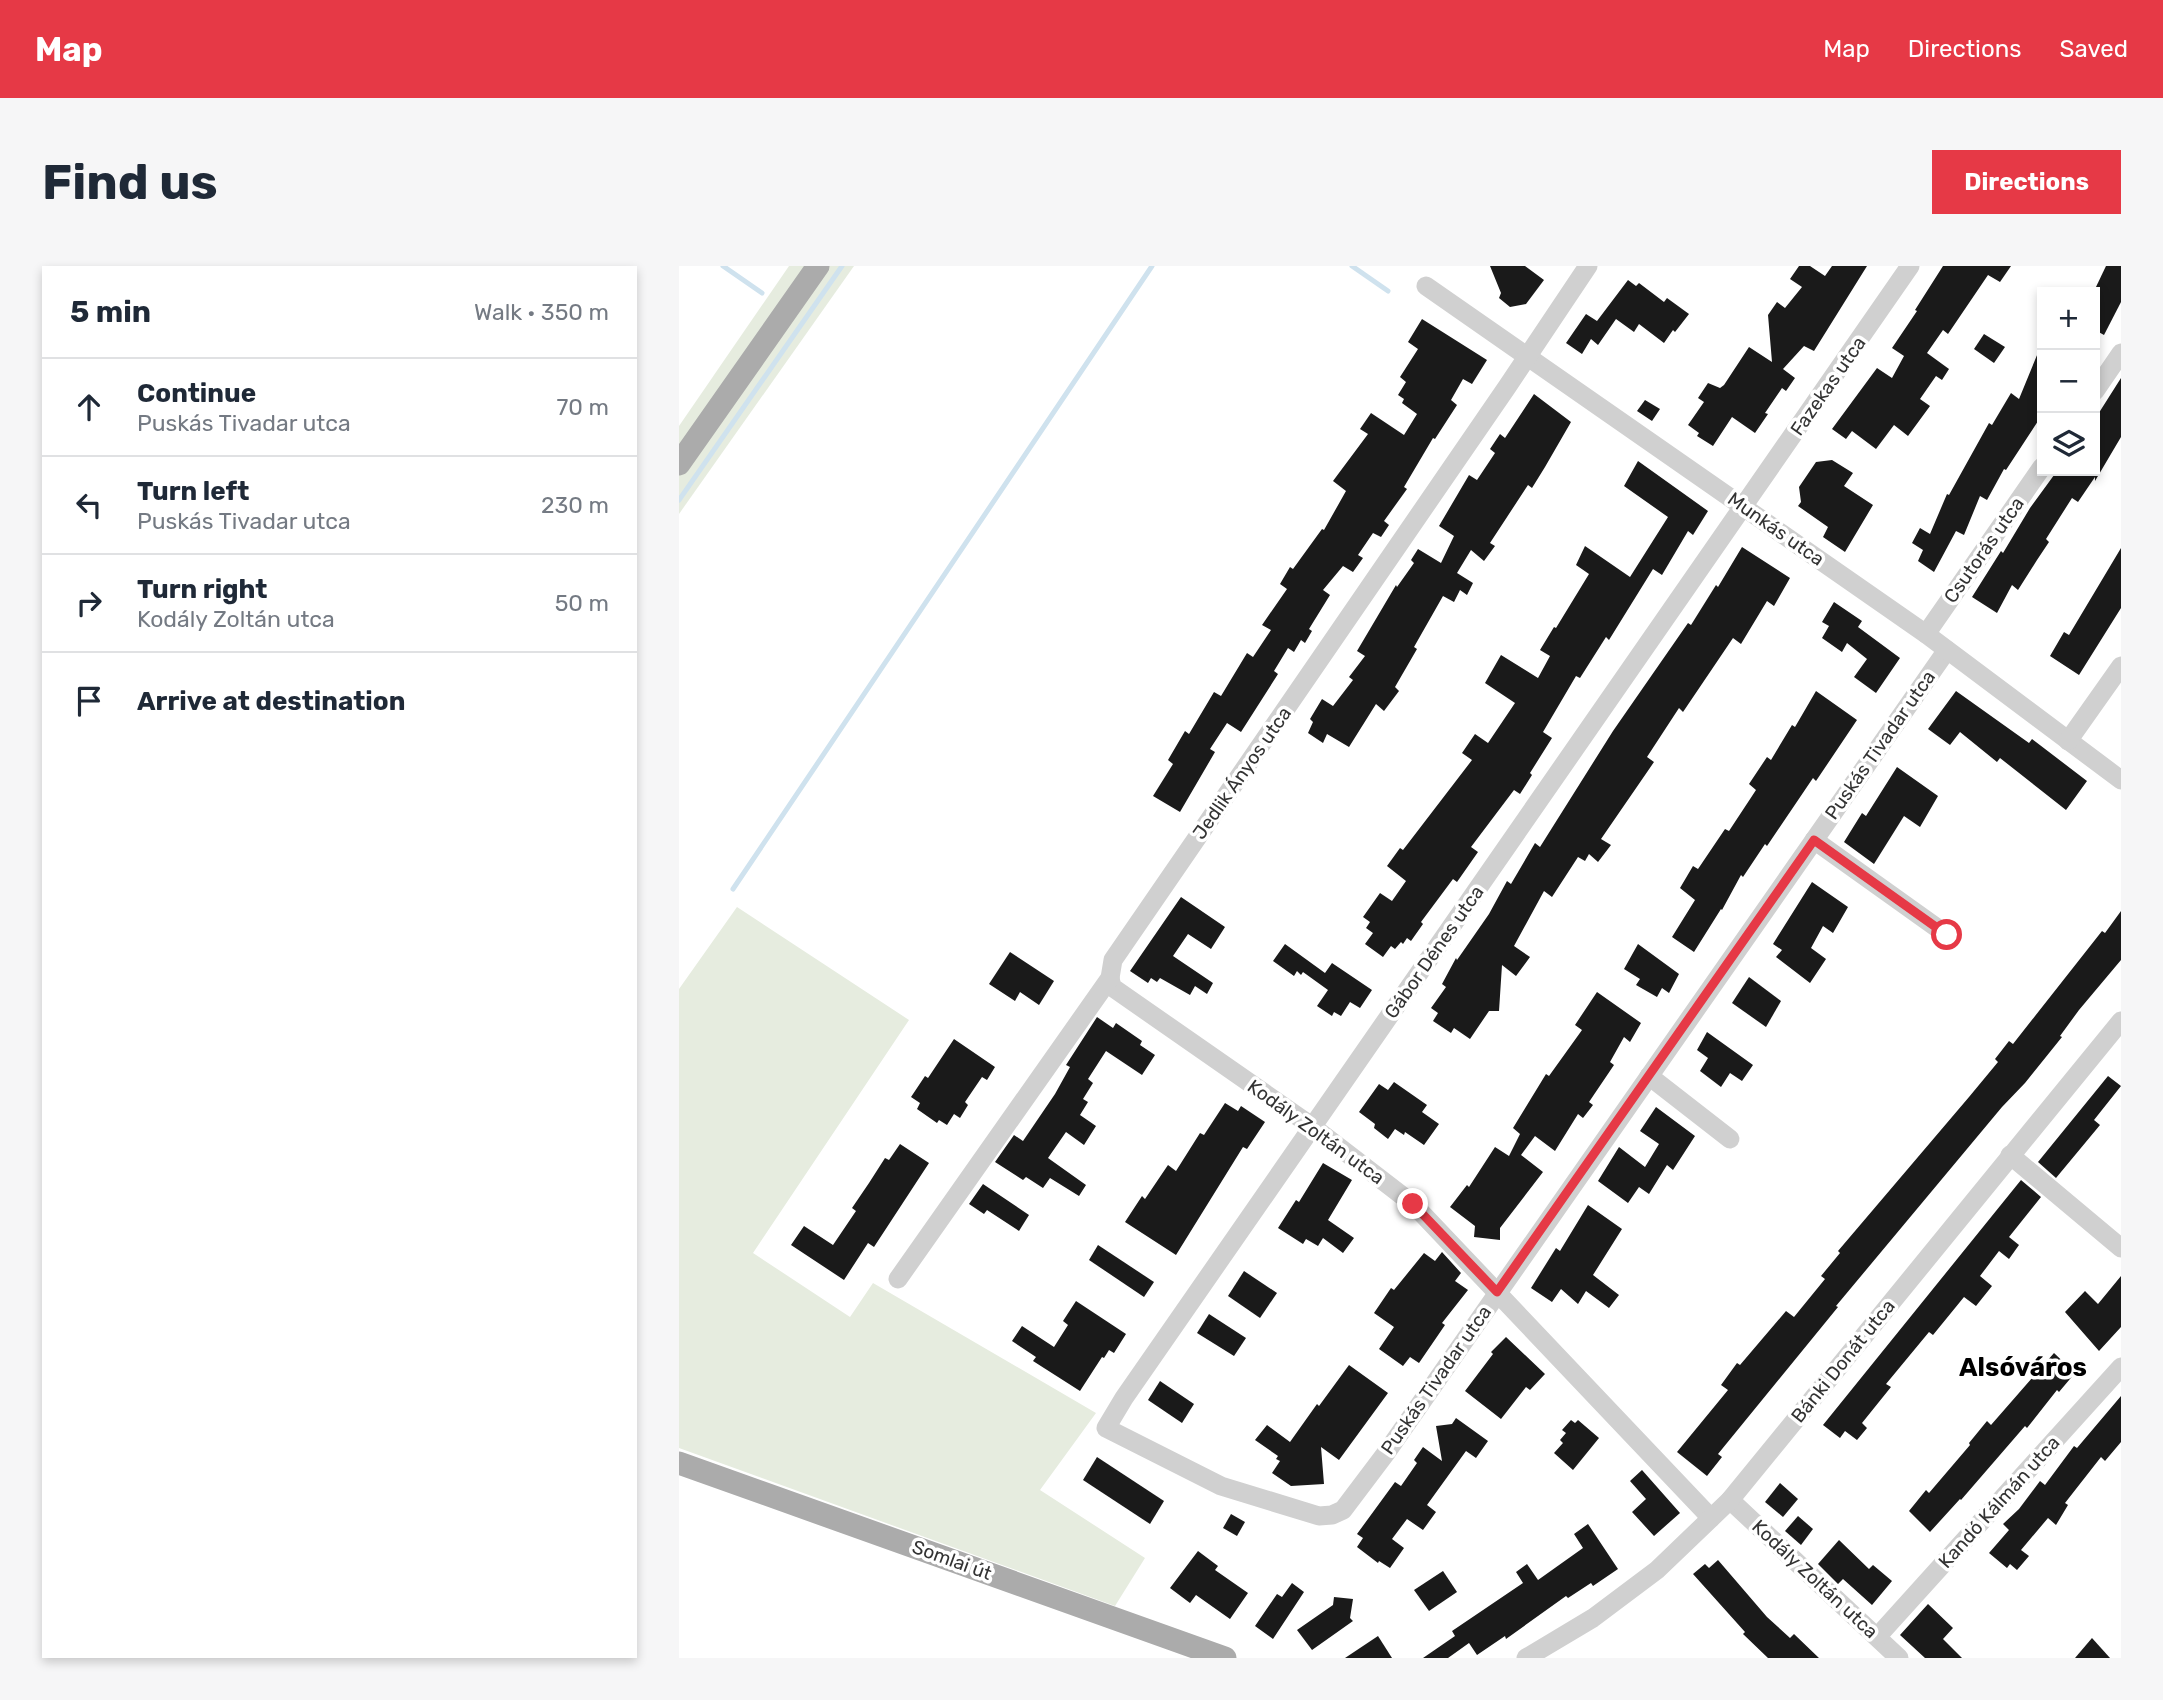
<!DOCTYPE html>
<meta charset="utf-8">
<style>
:root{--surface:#fff;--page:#f6f6f7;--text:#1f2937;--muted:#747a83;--line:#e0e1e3;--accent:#e63946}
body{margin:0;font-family:Rubik,sans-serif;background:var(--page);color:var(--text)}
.controls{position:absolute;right:21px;top:21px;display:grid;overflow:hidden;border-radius:0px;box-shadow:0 4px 10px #0003}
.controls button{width:63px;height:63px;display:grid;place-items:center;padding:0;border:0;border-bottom:2px solid var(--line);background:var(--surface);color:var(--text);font:35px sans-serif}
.stop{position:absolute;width:21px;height:21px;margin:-16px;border:5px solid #e63946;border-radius:50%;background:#fff}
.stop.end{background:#e63946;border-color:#fff;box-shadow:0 2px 7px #0008}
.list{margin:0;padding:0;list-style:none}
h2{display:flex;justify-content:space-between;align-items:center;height:91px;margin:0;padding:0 28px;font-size:30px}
h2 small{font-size:23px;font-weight:400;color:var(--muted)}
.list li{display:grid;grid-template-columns:46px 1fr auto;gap:21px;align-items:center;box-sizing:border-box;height:98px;padding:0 28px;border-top:2px solid var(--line)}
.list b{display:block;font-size:26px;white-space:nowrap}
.list p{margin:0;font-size:23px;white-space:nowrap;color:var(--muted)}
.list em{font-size:23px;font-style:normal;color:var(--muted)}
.icon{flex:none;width:38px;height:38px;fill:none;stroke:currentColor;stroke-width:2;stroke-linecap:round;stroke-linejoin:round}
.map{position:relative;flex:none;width:1442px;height:1392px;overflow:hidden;border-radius:0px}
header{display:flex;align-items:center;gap:42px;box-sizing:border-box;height:98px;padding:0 35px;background:var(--accent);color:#fff}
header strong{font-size:33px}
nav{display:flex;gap:38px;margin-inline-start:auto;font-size:24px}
.intro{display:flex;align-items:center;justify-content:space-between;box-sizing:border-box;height:168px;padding:0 42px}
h1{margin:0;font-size:49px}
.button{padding:18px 32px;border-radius:0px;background:var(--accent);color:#fff;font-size:24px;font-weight:700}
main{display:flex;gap:42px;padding:0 42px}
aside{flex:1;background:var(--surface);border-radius:0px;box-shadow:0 4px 10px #0003}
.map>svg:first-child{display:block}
</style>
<header>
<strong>Map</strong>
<nav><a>Map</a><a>Directions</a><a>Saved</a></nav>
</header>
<div class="intro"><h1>Find us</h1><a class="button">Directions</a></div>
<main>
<aside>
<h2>5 min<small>Walk · 350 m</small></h2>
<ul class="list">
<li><svg class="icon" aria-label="ahead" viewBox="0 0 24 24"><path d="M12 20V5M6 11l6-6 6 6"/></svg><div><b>Continue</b><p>Puskás Tivadar utca</p></div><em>70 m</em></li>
<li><svg class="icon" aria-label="left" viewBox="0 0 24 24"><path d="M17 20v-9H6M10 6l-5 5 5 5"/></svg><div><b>Turn left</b><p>Puskás Tivadar utca</p></div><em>230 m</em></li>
<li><svg class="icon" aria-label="right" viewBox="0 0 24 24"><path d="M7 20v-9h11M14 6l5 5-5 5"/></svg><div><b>Turn right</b><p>Kodály Zoltán utca</p></div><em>50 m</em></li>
<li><svg class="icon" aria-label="arrive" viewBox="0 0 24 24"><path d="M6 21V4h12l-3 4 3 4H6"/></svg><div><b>Arrive at destination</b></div></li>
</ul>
</aside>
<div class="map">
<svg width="1442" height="1392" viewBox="0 0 1442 1392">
<rect width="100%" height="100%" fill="#fff"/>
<g fill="#e6ecdf">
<path d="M 110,0 L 175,0 L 0,248 L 0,160 Z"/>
<path d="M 58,641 L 230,754 L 74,987 L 171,1051 L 194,1017 L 417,1147 L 361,1224 L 466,1292 L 436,1340 L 0,1182 L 0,723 Z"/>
</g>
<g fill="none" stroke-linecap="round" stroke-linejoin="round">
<g stroke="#cfe2ee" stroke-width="5">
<path d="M 44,0 L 83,27"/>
<path d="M 673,0 L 709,25"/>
<path d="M 0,234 L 163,0"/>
<path d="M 54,623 L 473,0"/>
</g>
</g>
<g fill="#1a1a1a">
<path d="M 811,0 L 846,0 L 865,14 L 847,38 L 831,41 L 820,32 L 822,27 Z"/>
<path d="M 1120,0 L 1131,0 L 1146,10 L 1153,0 L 1188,0 L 1135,85 L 1125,80 L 1104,103 L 1116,112 L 1107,125 L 1103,122 L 1086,147 L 1089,148 L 1076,167 L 1053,151 L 1034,180 L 1018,170 L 1020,167 L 1009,159 L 1025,136 L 1019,132 L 1029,117 L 1041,122 L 1045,119 L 1070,81 L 1093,96 L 1089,49 L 1098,36 L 1106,42 L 1123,21 L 1111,13 Z"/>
<path d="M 1264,0 L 1332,0 L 1321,16 L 1309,9 L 1269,68 L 1264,64 L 1248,87 L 1270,103 L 1263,114 L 1257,110 L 1241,133 L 1251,140 L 1229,170 L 1215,159 L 1197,183 L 1173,165 L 1167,173 L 1153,163 L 1198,102 L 1213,112 L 1225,90 L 1213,82 L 1238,45 L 1236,44 Z"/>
<path d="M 1427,0 L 1442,0 L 1442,36 L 1425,69 L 1416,64 L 1416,23 Z"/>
<path d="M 949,14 L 957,20 L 960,17 L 985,36 L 988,32 L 1010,48 L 996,66 L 994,64 L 985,77 L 960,58 L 955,66 L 937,53 L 919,79 L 912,73 L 903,88 L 887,77 L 907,48 L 918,55 Z"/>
<path d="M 743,53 L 808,94 L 793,118 L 784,113 L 772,134 L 778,139 L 756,173 L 754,172 L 725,221 L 728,223 L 705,255 L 710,259 L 702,271 L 694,267 L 679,289 L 684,292 L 674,306 L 664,300 L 644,324 L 651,329 L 630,363 L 633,365 L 626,377 L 622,374 L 615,386 L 609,382 L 595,405 L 599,408 L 562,466 L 548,457 L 531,483 L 536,486 L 501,546 L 474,530 L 494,498 L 489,494 L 506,465 L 510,468 L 535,426 L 542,430 L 568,387 L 574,391 L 592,364 L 583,359 L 608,323 L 601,318 L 611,301 L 614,303 L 643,263 L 645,264 L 667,225 L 654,215 L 689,168 L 681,163 L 692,147 L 725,169 L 738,148 L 723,137 L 725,133 L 719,129 L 727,116 L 721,111 L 739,83 L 729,76 Z"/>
<path d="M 1305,68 L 1326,81 L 1315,97 L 1295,83 Z"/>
<path d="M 1363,77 L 1363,149 L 1327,204 L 1325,203 L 1308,234 L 1301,230 L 1285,269 L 1277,265 L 1255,306 L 1239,295 L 1244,284 L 1233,277 L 1241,262 L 1251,268 L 1268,228 L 1270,229 L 1310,157 L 1313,159 L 1332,127 L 1340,133 Z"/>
<path d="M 1442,112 L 1442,171 L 1416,215 L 1416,211 L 1399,236 L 1393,232 L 1367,273 L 1370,276 L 1358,294 L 1339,324 L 1333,319 L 1318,347 L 1293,331 L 1322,285 L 1324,287 L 1351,242 L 1378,205 L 1416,205 L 1416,153 Z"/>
<path d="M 855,128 L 892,156 L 866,201 L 853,222 L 849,219 L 811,277 L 816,280 L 805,295 L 792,284 L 778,307 L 794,317 L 788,329 L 781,324 L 775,336 L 764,330 L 735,381 L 738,383 L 716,421 L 720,425 L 705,445 L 697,438 L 670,481 L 648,468 L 644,477 L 629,467 L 634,456 L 631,453 L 643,433 L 654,440 L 674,414 L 670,411 L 686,390 L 678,385 L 717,319 L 718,321 L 735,297 L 732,294 L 739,283 L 762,297 L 775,270 L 760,260 L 790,209 L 798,214 L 816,187 L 811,183 L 821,168 L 826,172 Z"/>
<path d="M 966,134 L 981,143 L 973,155 L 958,145 Z"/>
<path d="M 1153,194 L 1174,207 L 1165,220 L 1194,239 L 1166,286 L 1144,271 L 1149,261 L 1119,240 L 1122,236 L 1120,221 L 1137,196 Z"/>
<path d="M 959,195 L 1029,245 L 1014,269 L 1009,265 L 983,309 L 974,303 L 930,374 L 927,371 L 901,412 L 897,410 L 864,466 L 873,472 L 851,507 L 853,509 L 841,528 L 835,524 L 792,581 L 799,586 L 778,616 L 774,613 L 742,656 L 744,658 L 732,675 L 728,672 L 724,678 L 722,676 L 716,683 L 712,680 L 704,691 L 686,678 L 694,667 L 687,662 L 691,656 L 684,651 L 701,627 L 713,635 L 727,615 L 708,600 L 721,582 L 724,584 L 793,494 L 783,487 L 796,468 L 809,477 L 836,437 L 806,417 L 822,389 L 859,412 L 871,390 L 861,384 L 875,361 L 877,362 L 910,308 L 897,299 L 906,280 L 951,311 L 989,251 L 945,220 Z"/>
<path d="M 1063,281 L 1111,312 L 1095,340 L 1088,335 L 1062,378 L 1054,372 L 1004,446 L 1000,442 L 968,491 L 975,496 L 922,573 L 932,579 L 919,596 L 910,588 L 906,595 L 899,591 L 873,631 L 865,625 L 835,680 L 851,691 L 837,710 L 823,699 L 820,745 L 810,745 L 791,773 L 775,762 L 772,767 L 754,755 L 759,747 L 752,742 L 767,721 L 763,718 L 777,692 L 778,694 L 810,648 L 828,615 L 832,618 L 856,577 L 861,581 L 934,465 L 1009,357 L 1012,359 L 1037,319 L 1039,321 Z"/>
<path d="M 1442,282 L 1442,342 L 1400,409 L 1371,390 L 1385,366 L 1390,369 Z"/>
<path d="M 1155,336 L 1183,355 L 1179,361 L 1221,392 L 1197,427 L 1175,411 L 1188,393 L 1168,377 L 1163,386 L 1143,372 L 1150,360 L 1143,356 Z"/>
<path d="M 1137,425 L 1178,454 L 1137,515 L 1134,512 L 1088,580 L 1086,578 L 1064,611 L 1062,609 L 1043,644 L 1042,643 L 1015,686 L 993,671 L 1016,634 L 1001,622 L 1014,600 L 1019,603 L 1046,563 L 1050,565 L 1077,524 L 1070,518 L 1088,491 L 1092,494 L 1113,459 L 1116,461 Z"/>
<path d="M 1277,425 L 1350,477 L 1353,473 L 1408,515 L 1387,544 L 1321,492 L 1318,496 L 1281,466 L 1271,479 L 1249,463 Z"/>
<path d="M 1218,501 L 1259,530 L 1241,561 L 1225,550 L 1195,598 L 1165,576 L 1183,547 L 1187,550 Z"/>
<path d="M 1133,616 L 1169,641 L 1154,667 L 1144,660 L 1132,682 L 1147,693 L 1131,717 L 1097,691 L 1103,684 L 1094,678 Z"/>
<path d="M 502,631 L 546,661 L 532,683 L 509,668 L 494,690 L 534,717 L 528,728 L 516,720 L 511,729 L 481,712 L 478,716 L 472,712 L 469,717 L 451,705 Z"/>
<path d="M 1442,645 L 1442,694 L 1400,744 L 1381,770 L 1383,771 L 1346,817 L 1323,841 L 1157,1040 L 1159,1041 L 1039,1188 L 1043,1191 L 1028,1210 L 998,1186 L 1049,1124 L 1042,1119 L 1058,1097 L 1061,1099 L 1107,1045 L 1115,1051 L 1146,1013 L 1142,1010 L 1161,987 L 1159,985 L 1290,831 L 1319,796 L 1316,793 L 1330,775 L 1334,778 L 1423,665 L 1426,667 Z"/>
<path d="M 606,678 L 646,707 L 653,697 L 693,724 L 681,742 L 671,736 L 662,750 L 655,746 L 653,750 L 638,740 L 649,724 L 624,706 L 622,709 L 618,705 L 615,710 L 594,695 Z"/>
<path d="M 959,678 L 1000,708 L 990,727 L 983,722 L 978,731 L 957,719 L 961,713 L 945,703 Z"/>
<path d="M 331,686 L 375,715 L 360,739 L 341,726 L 336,735 L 310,718 Z"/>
<path d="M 1070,711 L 1102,735 L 1087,761 L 1053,737 Z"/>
<path d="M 918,726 L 962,757 L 951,776 L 945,771 L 931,796 L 935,799 L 910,836 L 914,839 L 904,852 L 899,848 L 876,885 L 856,870 L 842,889 L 864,906 L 821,962 L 821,974 L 795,971 L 796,960 L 771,941 L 788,919 L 790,921 L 816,881 L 830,890 L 841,868 L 834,862 L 867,808 L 870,810 L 903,764 L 896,759 Z"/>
<path d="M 418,751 L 434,762 L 437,757 L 463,775 L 461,779 L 476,789 L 463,809 L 427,785 L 409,813 L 414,817 L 404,833 L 409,836 L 401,849 L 417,860 L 405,879 L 387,866 L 369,892 L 407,919 L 400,930 L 371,912 L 364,922 L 347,911 L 344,914 L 316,896 L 335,869 L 344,875 L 376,828 L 391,801 L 387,799 Z"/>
<path d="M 1028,766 L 1074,799 L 1063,815 L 1051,807 L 1042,821 L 1021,805 L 1029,792 L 1018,784 Z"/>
<path d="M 275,773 L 316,801 L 308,814 L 303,811 L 286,836 L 289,839 L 281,852 L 275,848 L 268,859 L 260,854 L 258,857 L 238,843 L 241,837 L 232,831 L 246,810 L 249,812 Z"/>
<path d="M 1429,810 L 1442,820 L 1415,854 L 1421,859 L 1377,912 L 1359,896 Z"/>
<path d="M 715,816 L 748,839 L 743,846 L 760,858 L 745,879 L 726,866 L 725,869 L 716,863 L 709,873 L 695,862 L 696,858 L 680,846 L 700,818 L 709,824 Z"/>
<path d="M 546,837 L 559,845 L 562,840 L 586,856 L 568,883 L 564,881 L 497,989 L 446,956 L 463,930 L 466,933 L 489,899 L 497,905 L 521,867 L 525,869 Z"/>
<path d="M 977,841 L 1016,870 L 994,904 L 988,899 L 970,928 L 960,921 L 949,937 L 919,915 L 940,881 L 966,901 L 980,878 L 961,865 Z"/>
<path d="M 221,878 L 250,897 L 195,981 L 189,977 L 165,1014 L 112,979 L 125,960 L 154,979 L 177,945 L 173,942 L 190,917 L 206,892 L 210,894 Z"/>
<path d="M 644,897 L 673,914 L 649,954 L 675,972 L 664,987 L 644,972 L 639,980 L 627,973 L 624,978 L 599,962 L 617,934 L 620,936 Z"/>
<path d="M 1342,914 L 1362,931 L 1330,971 L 1340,979 L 1330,993 L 1320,985 L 1301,1010 L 1313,1020 L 1297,1040 L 1285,1031 L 1254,1069 L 1250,1066 L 1207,1118 L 1212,1121 L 1183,1157 L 1188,1162 L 1178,1174 L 1166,1165 L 1161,1172 L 1144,1159 Z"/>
<path d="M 304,918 L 350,949 L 340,965 L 308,944 L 305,948 L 290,938 Z"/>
<path d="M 909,939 L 943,963 L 914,1009 L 940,1029 L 930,1042 L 907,1025 L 899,1038 L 882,1023 L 873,1036 L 852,1022 L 877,982 L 881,985 Z"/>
<path d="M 419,979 L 475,1016 L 465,1031 L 410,994 Z"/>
<path d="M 763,986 L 782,1007 L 776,1015 L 789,1024 L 763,1057 L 766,1059 L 740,1097 L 731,1091 L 724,1100 L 700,1083 L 715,1061 L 695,1047 L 712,1022 L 715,1024 L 745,987 L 756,995 Z"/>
<path d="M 565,1005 L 598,1027 L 581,1052 L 549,1030 Z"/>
<path d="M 1442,1010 L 1442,1061 L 1420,1085 L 1386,1046 L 1406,1025 L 1419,1038 Z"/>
<path d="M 397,1035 L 447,1068 L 435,1087 L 430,1084 L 425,1092 L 423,1091 L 401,1125 L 354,1095 L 357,1091 L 333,1075 L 343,1060 L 375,1081 L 389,1059 L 384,1055 Z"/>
<path d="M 530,1048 L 567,1072 L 555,1090 L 518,1067 Z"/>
<path d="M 827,1071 L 866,1108 L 851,1124 L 847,1121 L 822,1153 L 786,1125 L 814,1088 L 812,1086 Z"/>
<path d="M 1375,1087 L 1396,1107 L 1380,1126 L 1378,1124 L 1348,1162 L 1346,1160 L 1282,1234 L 1281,1233 L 1251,1266 L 1230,1245 L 1247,1224 L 1250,1227 L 1291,1179 L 1290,1177 L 1308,1155 L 1312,1159 Z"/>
<path d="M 670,1099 L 709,1127 L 660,1194 L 642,1181 L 645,1218 L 612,1220 L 593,1207 L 601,1195 L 597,1193 L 599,1190 L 576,1174 L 588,1159 L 611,1176 L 638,1138 L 640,1140 Z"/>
<path d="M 481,1115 L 515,1138 L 503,1157 L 469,1134 Z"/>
<path d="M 1442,1130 L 1442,1176 L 1426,1195 L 1422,1191 L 1386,1237 L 1389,1239 L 1377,1259 L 1369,1252 L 1342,1284 L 1350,1290 L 1338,1304 L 1331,1298 L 1328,1302 L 1310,1287 L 1330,1264 L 1324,1258 L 1340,1243 L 1361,1215 L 1366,1219 L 1395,1180 L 1398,1182 Z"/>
<path d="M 777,1152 L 809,1175 L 797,1192 L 787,1185 L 748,1239 L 757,1246 L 744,1264 L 728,1253 L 713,1273 L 725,1282 L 711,1302 L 700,1295 L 699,1297 L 678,1281 L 684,1272 L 678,1268 L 716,1216 L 722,1220 L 738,1197 L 735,1194 L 744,1181 L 763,1195 L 757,1160 L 773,1158 Z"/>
<path d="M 892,1154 L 896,1157 L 899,1154 L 920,1172 L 894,1204 L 875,1187 L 884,1177 L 881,1174 L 887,1167 L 883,1164 Z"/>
<path d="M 418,1191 L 485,1235 L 471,1258 L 404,1214 Z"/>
<path d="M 963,1204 L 1001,1247 L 975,1270 L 953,1246 L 967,1233 L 951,1215 Z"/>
<path d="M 1101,1217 L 1119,1233 L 1104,1251 L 1086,1236 Z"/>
<path d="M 552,1248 L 566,1256 L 558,1270 L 544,1262 Z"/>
<path d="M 1119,1250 L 1134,1263 L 1122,1279 L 1106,1265 Z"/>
<path d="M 909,1258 L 939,1303 L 914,1320 L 912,1317 L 889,1332 L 887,1330 L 827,1373 L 826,1370 L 798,1389 L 790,1377 L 769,1392 L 744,1392 L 776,1370 L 773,1365 L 844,1317 L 837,1306 L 848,1298 L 859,1314 L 904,1282 L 895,1268 Z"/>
<path d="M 1160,1274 L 1190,1303 L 1194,1299 L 1213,1315 L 1193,1339 L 1164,1313 L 1159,1318 L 1139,1298 Z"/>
<path d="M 519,1285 L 539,1300 L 536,1304 L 569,1327 L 551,1353 L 517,1329 L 511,1337 L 491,1322 Z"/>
<path d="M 1039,1294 L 1088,1351 L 1111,1372 L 1115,1368 L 1140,1392 L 1089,1392 L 1064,1368 L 1066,1366 L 1014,1308 L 1026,1298 L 1030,1302 Z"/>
<path d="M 764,1305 L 778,1326 L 750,1345 L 735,1324 Z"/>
<path d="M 613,1317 L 625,1326 L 594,1373 L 576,1360 L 598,1328 L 603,1331 Z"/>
<path d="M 655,1331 L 674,1333 L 671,1352 L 674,1355 L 633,1384 L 618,1364 L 654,1339 Z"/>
<path d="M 1249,1338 L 1274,1362 L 1264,1373 L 1283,1392 L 1246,1392 L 1221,1369 Z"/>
<path d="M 699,1370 L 713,1392 L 666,1392 Z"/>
<path d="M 1413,1372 L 1431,1392 L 1396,1392 Z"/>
</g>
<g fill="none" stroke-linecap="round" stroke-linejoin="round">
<g stroke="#d0d0d0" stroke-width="19">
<path d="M 1231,0 L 445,1132 L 427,1162 L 542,1220 L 640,1250 L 653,1249 L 664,1244 L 707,1187 L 1268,384"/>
<path d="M 747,20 L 1247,368 L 1442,514"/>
<path d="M 1416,125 L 1442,87"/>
<path d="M 1247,368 L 1363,201"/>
<path d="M 1389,475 L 1442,400"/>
<path d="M 1135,574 L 1268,669"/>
<path d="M 431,712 L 433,721 L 634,861 L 734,938 L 1032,1252"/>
<path d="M 970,810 L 1051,873"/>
<path d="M 1331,889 L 1442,982"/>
<path d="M 219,1013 L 431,712 L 434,694 L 828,121 L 909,0"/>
<path d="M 1051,1234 L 1220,1392"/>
<path d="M 1198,1371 L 1442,1101"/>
<path d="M 847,1392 L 914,1352 L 978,1304 L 1051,1234 L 1442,755"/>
</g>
<g stroke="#ababab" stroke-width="23">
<path d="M 0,198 L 139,0"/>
<path d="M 0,1197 L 546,1392"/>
</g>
</g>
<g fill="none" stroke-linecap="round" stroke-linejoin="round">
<path stroke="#e63946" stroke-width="9" d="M 734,938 L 818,1026 L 1135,574 L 1268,669"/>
</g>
<g text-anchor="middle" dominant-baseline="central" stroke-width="7" stroke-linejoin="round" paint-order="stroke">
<g font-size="19" fill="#333" stroke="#fff">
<text transform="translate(1149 120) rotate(-55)">Fazekas utca</text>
<text transform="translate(1097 263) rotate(35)">Munkás utca</text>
<text transform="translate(1305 284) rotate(-55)">Csutorás utca</text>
<text transform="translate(1201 479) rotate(-55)">Puskás Tivadar utca</text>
<text transform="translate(563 507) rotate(-55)">Jedlik Ányos utca</text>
<text transform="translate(755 686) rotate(-55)">Gábor Dénes utca</text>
<text transform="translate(637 866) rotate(36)">Kodály Zoltán utca</text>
<text transform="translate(1164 1095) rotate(-51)">Bánki Donát utca</text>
<text transform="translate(757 1114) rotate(-55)">Puskás Tivadar utca</text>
<text transform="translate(1320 1236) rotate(-48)">Kandó Kálmán utca</text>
<text transform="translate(273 1294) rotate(20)">Somlai út</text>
<text transform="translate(1136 1313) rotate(43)">Kodály Zoltán utca</text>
</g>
<g font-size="26" font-weight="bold" fill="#000" stroke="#fff">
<text x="1344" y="1101">Alsóváros</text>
</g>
</g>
</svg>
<div class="controls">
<button>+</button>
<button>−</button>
<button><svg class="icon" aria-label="layers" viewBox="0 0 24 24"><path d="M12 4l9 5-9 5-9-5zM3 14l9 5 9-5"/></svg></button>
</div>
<div class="stop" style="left:1268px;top:669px"></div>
<div class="stop end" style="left:734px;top:938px"></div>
</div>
</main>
